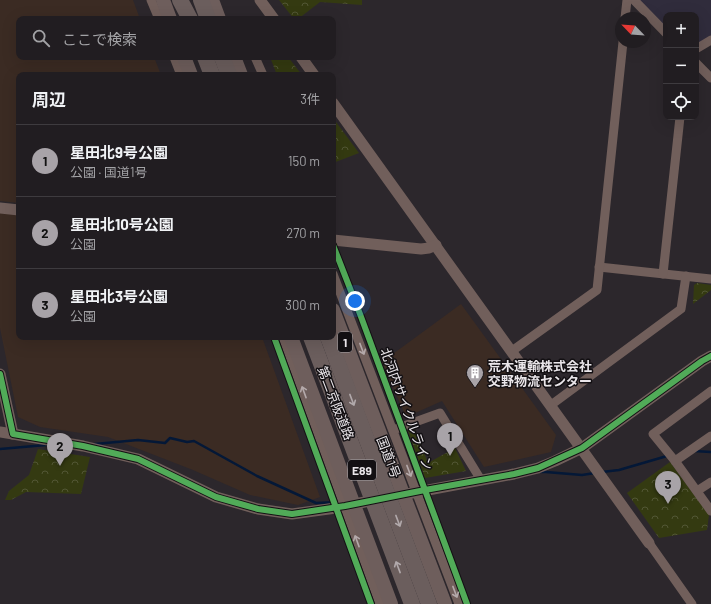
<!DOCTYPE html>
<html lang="ja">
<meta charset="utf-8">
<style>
:root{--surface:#211d21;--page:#29262a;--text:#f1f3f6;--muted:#a2a2a5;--line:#3e3b3f;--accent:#a8a3a8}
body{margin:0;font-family:Barlow,"Noto Sans JP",sans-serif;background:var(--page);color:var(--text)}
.controls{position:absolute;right:12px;top:12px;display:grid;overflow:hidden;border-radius:8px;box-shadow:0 4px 16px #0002}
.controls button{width:36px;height:36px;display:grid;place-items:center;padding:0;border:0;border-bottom:1px solid var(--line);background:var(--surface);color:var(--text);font:20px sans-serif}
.compass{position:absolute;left:615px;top:12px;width:36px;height:36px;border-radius:50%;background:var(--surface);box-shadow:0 4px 16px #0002;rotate:295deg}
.you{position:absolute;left:355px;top:301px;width:14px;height:14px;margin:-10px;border:3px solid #fff;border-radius:50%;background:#1a73e8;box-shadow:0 0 0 6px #1a73e833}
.badge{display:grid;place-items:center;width:26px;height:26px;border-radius:50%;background:var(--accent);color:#111;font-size:13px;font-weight:700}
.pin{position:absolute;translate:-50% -33px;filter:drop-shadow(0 1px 2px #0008)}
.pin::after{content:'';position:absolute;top:21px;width:14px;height:12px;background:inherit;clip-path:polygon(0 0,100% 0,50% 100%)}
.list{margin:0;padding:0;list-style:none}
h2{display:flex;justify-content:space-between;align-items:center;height:52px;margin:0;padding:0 16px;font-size:17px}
h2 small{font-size:13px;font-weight:400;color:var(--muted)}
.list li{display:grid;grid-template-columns:26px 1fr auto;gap:12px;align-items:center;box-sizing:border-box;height:72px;padding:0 16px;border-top:1px solid var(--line)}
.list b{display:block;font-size:15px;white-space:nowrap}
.list p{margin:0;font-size:13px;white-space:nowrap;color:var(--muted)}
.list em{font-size:13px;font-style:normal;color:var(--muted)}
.icon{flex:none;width:22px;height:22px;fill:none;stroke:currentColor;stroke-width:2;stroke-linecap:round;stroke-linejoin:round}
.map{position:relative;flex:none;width:711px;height:604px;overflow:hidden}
.search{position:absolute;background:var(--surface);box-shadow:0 4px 16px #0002;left:16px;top:16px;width:320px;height:44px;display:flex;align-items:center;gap:10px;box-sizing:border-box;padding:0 14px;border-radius:8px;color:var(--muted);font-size:15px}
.panel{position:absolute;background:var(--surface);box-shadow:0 4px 16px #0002;left:16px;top:72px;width:320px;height:268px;border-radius:8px}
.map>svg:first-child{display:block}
</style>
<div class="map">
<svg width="711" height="604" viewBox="0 0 711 604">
<defs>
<pattern id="park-crowns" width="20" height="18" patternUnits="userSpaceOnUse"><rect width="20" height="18" fill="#343a11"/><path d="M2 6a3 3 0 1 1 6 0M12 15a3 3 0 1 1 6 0" fill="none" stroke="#525634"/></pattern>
</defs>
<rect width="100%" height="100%" fill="#2c272c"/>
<path fill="#302c3c" d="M 635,0 L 711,0 L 711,37 L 696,46 L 696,15 L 666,15 L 666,30 Z"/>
<g fill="#3b2b23">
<path d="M 0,0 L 133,0 L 140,19 L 19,19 L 19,57 L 154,57 L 161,75 L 19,75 L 19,203 L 0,201 Z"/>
<path d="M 0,213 L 19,214 L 19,337 L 262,337 L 320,497 L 298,505 L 250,495 L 193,470 L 108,437 L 40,427 L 18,417 L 0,328 Z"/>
<path d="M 461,304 L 556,435 L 551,452 L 484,467 L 442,401 L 406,417 L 382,362 Z"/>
</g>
<g fill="url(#park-crowns)">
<path d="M 279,0 L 362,0 L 362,5 L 320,2 L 298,19 L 294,19 Z"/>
<path d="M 270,57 L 288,57 L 302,75 L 277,75 Z"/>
<path d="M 333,118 L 359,153 L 333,163 Z"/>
<path d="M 697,283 L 711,285 L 711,290 L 693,304 L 694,285 Z"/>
<path d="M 414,427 L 428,463 L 455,448 L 466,471 L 425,478 L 407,428 Z"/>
<path d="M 38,449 L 90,457 L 81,494 L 26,492 L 11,500 L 5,500 L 9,491 L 29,475 Z"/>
<path d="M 670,462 L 709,515 L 707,530 L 659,538 L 627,493 Z"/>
</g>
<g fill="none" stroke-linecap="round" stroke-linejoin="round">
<g stroke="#041837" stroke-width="2.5">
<path d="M 95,444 L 138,440 L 165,443 L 170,438 L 187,442 L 194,441 L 257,476 L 316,503 L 338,502"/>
<path d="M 0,449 L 46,445"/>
<path d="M 694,451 L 711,452"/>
<path d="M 541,472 L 546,472 L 582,475 L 595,473"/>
<path d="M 602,472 L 619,470 L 667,456"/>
</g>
<g stroke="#715f5b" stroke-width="9">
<path d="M 151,0 L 159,19"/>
<path d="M 634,0 L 666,33"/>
<path d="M 625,18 L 627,0"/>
<path d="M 696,49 L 711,40"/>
<path d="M 174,57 L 181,75"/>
<path d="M 255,57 L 263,75"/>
<path d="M 696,63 L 711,78"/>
<path d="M 599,267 L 711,279"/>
<path d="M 333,274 L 459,604"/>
<path d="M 663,274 L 680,117"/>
<path d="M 283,337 L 380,604"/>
<path d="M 512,351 L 597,290 L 623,42"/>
<path d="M 711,391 L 653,434 L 675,461 L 711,511"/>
<path d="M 551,405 L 681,309 L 686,276"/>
<path d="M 393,430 L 440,413 L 481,480"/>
<path d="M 675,461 L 711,436"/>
<path d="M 697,491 L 711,482"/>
<path d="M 649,543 L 692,604"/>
</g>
<g stroke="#715f5b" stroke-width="11">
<path d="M 260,0 L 274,19"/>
<path d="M 301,57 L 314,75"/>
<path d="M 333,103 L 649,543"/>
<path d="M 0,208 L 19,210"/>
<path d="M 333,240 L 421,249 L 429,248 L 436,245"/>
<path d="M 0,374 L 13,434 L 83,446 L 138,459 L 216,497 L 258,509 L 292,514 L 336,508 L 379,499"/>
<path d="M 0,432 L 13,434"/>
<path d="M 396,496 L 514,474 L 538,468 L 555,461 L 582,448 L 702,361 L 711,356"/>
</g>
<g stroke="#6e5e5c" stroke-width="14">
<path d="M 163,0 L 170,19"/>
<path d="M 212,0 L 219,19"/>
<path d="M 184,57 L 191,75"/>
<path d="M 234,57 L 241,75"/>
</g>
<g stroke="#6b5e5d" stroke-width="16">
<path d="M 180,0 L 190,19"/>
<path d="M 201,0 L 208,19"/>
<path d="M 205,57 L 212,75"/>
<path d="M 222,57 L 229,75"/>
</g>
<g stroke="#6e5e5c" stroke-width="14">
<path d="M 333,310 L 445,604"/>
<path d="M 291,337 L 391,604"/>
</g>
<g stroke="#6b5e5d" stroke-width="16">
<path d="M 311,337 L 412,604"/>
<path d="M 328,337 L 429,604"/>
</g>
<defs>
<g id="cycleway">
<path d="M 333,245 L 360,314 L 467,604"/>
<path d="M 274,337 L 371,604"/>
<path d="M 0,374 L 13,434 L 83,446 L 138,459 L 216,497 L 258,509 L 292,514 L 345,506 L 425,490 L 514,474 L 538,468 L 582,448 L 702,361 L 711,356"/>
</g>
</defs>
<use href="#cycleway" stroke="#131013" stroke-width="8"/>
<use href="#cycleway" stroke="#51ab58" stroke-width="6"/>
</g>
<defs><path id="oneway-shaft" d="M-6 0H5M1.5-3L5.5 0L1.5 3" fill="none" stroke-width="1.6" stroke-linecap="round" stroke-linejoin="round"/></defs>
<g stroke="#b4a9aa">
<use href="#oneway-shaft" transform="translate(362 349) rotate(69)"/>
<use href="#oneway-shaft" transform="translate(304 392) rotate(-110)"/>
<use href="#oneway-shaft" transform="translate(409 471) rotate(69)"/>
<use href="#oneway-shaft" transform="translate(357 541) rotate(-110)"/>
<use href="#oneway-shaft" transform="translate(455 592) rotate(69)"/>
</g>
<g stroke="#b1a9ab">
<use href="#oneway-shaft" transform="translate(352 400) rotate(69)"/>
<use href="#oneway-shaft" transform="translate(398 521) rotate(69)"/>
<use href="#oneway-shaft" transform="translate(398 567) rotate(-111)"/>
</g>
<defs>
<symbol id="building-pin" viewBox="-11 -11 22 30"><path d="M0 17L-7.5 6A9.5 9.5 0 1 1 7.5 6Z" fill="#a8a3a8" stroke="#131013"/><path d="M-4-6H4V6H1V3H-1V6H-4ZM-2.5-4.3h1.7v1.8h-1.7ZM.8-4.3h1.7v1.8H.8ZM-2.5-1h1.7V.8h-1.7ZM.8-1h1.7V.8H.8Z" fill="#fff"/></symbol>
</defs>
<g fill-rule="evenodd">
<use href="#building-pin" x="465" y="363" width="20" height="27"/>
</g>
<g text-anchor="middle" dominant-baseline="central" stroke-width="3" stroke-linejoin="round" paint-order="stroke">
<g fill="#131013" stroke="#aaa6aa" stroke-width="1">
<rect x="338" y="332" width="14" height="20" rx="3"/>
<rect x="348" y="460" width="28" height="20" rx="3"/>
</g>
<g font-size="12" font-weight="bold" fill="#eae6ea">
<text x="345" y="342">1</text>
<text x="362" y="470">E89</text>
</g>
<g font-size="13" font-weight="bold" fill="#eae6ea" stroke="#131013" text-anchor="start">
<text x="488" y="366">荒木運輸株式会社<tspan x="488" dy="15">交野物流センター</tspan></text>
</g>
<g font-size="13" fill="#eae6ea" stroke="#131013">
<text transform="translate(336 403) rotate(69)">第二京阪道路</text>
<text transform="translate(407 409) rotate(70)">北河内サイクルライン</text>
<text transform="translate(389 457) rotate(69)">国道1号</text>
</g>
</g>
</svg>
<div class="controls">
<button>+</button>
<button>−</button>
<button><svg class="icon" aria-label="locate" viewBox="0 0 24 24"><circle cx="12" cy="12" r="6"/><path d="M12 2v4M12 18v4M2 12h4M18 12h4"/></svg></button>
</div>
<svg class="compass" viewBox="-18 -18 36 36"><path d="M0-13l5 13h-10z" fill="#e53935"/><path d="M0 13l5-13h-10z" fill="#a2a2a5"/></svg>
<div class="you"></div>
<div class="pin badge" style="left:450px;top:456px">1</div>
<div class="pin badge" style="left:60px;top:466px">2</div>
<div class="pin badge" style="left:668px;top:504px">3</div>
<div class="search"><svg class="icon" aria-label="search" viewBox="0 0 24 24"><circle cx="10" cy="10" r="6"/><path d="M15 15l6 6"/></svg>ここで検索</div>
<section class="panel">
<h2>周辺<small>3件</small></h2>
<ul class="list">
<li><span class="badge">1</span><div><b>星田北9号公園</b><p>公園 · 国道1号</p></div><em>150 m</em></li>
<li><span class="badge">2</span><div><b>星田北10号公園</b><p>公園</p></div><em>270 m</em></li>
<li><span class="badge">3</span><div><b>星田北3号公園</b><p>公園</p></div><em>300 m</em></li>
</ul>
</section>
</div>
